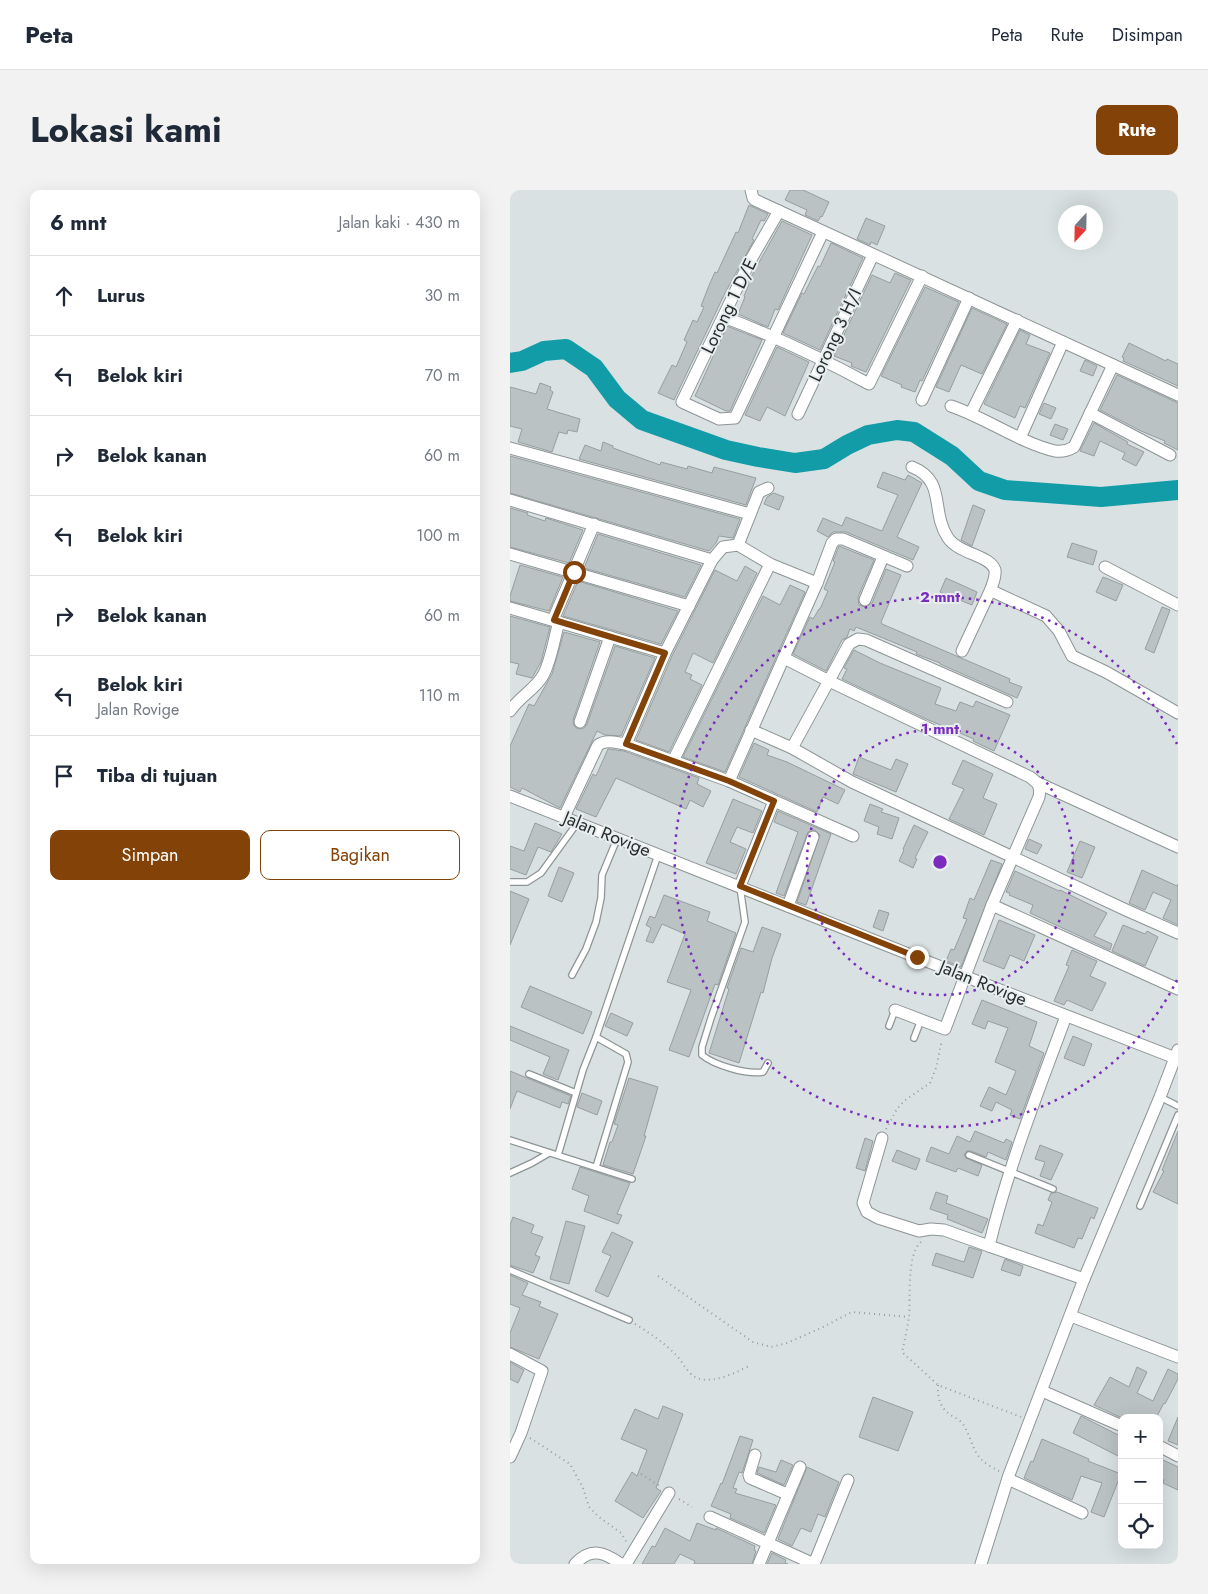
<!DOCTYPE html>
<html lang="id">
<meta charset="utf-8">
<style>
:root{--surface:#fff;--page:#f2f2f3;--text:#1f2937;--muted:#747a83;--line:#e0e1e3;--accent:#824208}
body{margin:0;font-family:Jost,sans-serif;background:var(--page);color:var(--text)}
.controls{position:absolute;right:15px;bottom:15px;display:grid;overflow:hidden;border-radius:10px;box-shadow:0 5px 20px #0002}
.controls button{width:45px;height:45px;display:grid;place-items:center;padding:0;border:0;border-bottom:1px solid var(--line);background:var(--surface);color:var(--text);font:25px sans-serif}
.compass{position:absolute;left:548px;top:15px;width:45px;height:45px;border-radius:50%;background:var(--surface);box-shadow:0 5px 20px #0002;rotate:202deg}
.stop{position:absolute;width:15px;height:15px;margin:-11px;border:4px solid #824208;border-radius:50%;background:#fff}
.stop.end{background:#824208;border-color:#fff;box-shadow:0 1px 5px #0008}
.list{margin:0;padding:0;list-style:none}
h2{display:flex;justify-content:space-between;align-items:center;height:65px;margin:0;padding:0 20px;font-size:21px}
h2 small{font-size:16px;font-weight:400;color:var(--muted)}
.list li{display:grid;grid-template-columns:32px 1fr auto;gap:15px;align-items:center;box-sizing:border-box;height:80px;padding:0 20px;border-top:1px solid var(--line)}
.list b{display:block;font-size:19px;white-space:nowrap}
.list p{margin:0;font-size:16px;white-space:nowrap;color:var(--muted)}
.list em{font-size:16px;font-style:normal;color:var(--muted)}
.actions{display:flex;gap:10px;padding:15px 20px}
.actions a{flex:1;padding:11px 0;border:1px solid var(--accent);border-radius:10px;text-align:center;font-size:18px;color:var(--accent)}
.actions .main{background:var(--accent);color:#fff}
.icon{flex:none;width:28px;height:28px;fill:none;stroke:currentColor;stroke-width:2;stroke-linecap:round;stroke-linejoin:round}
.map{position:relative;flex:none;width:668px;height:1374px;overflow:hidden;border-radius:10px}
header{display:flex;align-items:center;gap:30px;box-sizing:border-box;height:70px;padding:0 25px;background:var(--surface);border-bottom:1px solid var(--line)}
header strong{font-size:24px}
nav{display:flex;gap:28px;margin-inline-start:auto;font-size:18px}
.intro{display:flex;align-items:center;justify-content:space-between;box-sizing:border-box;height:120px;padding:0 30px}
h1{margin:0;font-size:35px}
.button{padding:12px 22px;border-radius:10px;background:var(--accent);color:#fff;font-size:18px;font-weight:700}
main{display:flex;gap:30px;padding:0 30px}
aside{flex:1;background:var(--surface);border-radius:10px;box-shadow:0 5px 20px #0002}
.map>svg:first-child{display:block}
</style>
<header>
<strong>Peta</strong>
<nav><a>Peta</a><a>Rute</a><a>Disimpan</a></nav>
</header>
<div class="intro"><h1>Lokasi kami</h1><a class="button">Rute</a></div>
<main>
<aside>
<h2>6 mnt<small>Jalan kaki · 430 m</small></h2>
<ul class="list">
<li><svg class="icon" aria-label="ahead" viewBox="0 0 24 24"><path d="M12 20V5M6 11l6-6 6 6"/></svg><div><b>Lurus</b></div><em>30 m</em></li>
<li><svg class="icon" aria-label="left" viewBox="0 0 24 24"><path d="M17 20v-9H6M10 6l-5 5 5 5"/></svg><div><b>Belok kiri</b></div><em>70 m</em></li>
<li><svg class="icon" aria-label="right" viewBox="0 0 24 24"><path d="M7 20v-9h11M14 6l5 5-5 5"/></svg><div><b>Belok kanan</b></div><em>60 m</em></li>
<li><svg class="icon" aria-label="left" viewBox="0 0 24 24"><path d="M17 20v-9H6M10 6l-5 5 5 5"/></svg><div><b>Belok kiri</b></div><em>100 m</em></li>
<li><svg class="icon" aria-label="right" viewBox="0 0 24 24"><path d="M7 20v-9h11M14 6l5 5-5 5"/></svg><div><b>Belok kanan</b></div><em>60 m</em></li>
<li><svg class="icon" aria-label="left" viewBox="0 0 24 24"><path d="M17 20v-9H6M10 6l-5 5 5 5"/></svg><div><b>Belok kiri</b><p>Jalan Rovige</p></div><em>110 m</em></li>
<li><svg class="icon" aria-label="arrive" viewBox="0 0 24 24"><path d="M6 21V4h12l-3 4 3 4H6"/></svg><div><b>Tiba di tujuan</b></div></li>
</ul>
<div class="actions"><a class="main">Simpan</a><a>Bagikan</a></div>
</aside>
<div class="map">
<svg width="668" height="1374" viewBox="0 0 668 1374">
<rect width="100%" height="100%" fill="#d9e1e2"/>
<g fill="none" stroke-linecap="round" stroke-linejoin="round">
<path stroke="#119ca8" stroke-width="20" d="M 0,173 L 12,171 L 34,161 L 56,159 L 84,178 L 107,209 L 132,230 L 216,260 L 248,267 L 285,273 L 314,269 L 337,255 L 358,245 L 387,240 L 404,242 L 442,266 L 469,291 L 495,300 L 591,307 L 668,300"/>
</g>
<g fill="#bbc2c3" stroke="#979e9f">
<path d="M 280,0 L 293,0 L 319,12 L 312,27 L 311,26 L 308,31 L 295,25 L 297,20 L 275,10 Z"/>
<path d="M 239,15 L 258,24 L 254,31 L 251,30 L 242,49 L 244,50 L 215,103 L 164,210 L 148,203 L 162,175 L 166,177 L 177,152 L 174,150 L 183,130 L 187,132 L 194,117 L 191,116 L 200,93 L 205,82 L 207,83 L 226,42 L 228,43 Z"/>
<path d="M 356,28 L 375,36 L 367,55 L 361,52 L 360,55 L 347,49 Z"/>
<path d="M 272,31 L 302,45 L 268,120 L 265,119 L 258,137 L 228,124 L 235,107 L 234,106 L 239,94 L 237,94 Z"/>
<path d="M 321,53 L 353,68 L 310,160 L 273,143 L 292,103 L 294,104 L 308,76 L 310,77 Z"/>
<path d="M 385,83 L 401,90 L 356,182 L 341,176 L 342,173 L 324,166 L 362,85 L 380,93 Z"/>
<path d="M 415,97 L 449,112 L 412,191 L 410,190 L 405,202 L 391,197 L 392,195 L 371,186 Z"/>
<path d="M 462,118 L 497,134 L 472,184 L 451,175 L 439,202 L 426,197 Z"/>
<path d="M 217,136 L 252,150 L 220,221 L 216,221 L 185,206 Z"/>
<path d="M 510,140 L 520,145 L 516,154 L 540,163 L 515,218 L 510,216 L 505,228 L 474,214 Z"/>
<path d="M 619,153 L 656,171 L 657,169 L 668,174 L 668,196 L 613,171 L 614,168 L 612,167 Z"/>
<path d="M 267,157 L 299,172 L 275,226 L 257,217 L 250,231 L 235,225 Z"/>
<path d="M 575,170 L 587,176 L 583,186 L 570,181 Z"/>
<path d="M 607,185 L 668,213 L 668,260 L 654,253 L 655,251 L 631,241 L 590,220 Z"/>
<path d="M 30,193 L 41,197 L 40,200 L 43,202 L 37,219 L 70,229 L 67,242 L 58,240 L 57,244 L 49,242 L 42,262 L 8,252 L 12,239 L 0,236 L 0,197 L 26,204 Z"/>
<path d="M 534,213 L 546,218 L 541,229 L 529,224 Z"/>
<path d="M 584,233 L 618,252 L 617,254 L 634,262 L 626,276 L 612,269 L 615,263 L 590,251 L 584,266 L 570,261 Z"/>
<path d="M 545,234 L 558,239 L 553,250 L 540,245 Z"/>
<path d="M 93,252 L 103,256 L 103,258 L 150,275 L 151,272 L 177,279 L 178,276 L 202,283 L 204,277 L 246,288 L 236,315 L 69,269 L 75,255 L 91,261 Z"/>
<path d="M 0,266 L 230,329 L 223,348 L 209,346 L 206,353 L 199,361 L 0,303 Z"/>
<path d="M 373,282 L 395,290 L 398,285 L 412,293 L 387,347 L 409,357 L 403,370 L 336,342 L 323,342 L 318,347 L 307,341 L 313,328 L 332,336 L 336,327 L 372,341 L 388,305 L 367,297 Z"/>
<path d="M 264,303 L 274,307 L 269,320 L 254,314 L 257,307 Z"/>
<path d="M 463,315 L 475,320 L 462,356 L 451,350 Z"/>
<path d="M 0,318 L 18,323 L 17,325 L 35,331 L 36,328 L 73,340 L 59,373 L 0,357 Z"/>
<path d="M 88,344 L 191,375 L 175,407 L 74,378 Z"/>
<path d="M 562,353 L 587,361 L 583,375 L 557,367 Z"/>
<path d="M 329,356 L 364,370 L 348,407 L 349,415 L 355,417 L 362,413 L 376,379 L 391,385 L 371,432 L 372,434 L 500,489 L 499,492 L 512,497 L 507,508 L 430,474 L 430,473 L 406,464 L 407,462 L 346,437 L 344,441 L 340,439 L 337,447 L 332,450 L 316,481 L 283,464 L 300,427 L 303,429 L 309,419 L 310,419 L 318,401 L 314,399 L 325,372 L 323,371 Z"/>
<path d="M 10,375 L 53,387 L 39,421 L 0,411 L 0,406 Z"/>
<path d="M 235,376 L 247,383 L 203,473 L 183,463 L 175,482 L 182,485 L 180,489 L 192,495 L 159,562 L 126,550 L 162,466 L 205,380 L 227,391 Z"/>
<path d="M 593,387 L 613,395 L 606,411 L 586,402 Z"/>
<path d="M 436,388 L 467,402 L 462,415 L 430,402 Z"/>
<path d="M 68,391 L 168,421 L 151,454 L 53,426 Z"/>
<path d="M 280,395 L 295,402 L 215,582 L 173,567 L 253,406 L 270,415 Z"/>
<path d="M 652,417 L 660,420 L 644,463 L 635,459 Z"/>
<path d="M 0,426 L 40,437 L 31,472 L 22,488 L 6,484 L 9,474 L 0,472 Z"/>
<path d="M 54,442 L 90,452 L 63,530 L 64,536 L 68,539 L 74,538 L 77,534 L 105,456 L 145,468 L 111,546 L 95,545 L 87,541 L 50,618 L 12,598 L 10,602 L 0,597 L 0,556 L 19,514 L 24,516 L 42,484 Z"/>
<path d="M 344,460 L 370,473 L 431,498 L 425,514 L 446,521 L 450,512 L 463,517 L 466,511 L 500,525 L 484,561 L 463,551 L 464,549 L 416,529 L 332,489 L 337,479 L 334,478 Z"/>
<path d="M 244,553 L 259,560 L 257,565 L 277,572 L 335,600 L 328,614 L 313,607 L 307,622 L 229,587 Z"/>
<path d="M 98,559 L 114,561 L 189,588 L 187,594 L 201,601 L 193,617 L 180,610 L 176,619 L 106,588 L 86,627 L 66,619 L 83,584 L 86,586 Z"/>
<path d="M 349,567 L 381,580 L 386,569 L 398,574 L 386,602 L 343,584 Z"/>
<path d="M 453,570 L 483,584 L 473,608 L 487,614 L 474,645 L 439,629 L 454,599 L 442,594 Z"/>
<path d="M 223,609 L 252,621 L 243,643 L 227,637 L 220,652 L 236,659 L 226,684 L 196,673 Z"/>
<path d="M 360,614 L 373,619 L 371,622 L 389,628 L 382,649 L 367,644 L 369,637 L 354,631 Z"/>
<path d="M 268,621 L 321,644 L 296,715 L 287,712 L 310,645 L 305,640 L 298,642 L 274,706 L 266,703 L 288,642 L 264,632 Z"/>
<path d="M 25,633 L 52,644 L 41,662 L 28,657 L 16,685 L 0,679 L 0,656 L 14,661 Z"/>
<path d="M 404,635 L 418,642 L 405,668 L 407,669 L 403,678 L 389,671 L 394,660 L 393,659 Z"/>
<path d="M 519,649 L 532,655 L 527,664 L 515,659 Z"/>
<path d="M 570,651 L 585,657 L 572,688 L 557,682 Z"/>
<path d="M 481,670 L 492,674 L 451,777 L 436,771 L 441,759 L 444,760 L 457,729 L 453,728 L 460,708 L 464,710 Z"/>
<path d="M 49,677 L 64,683 L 52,712 L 38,706 Z"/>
<path d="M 632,680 L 667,696 L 668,694 L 668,735 L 653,728 L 661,710 L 643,702 L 635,720 L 619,713 Z"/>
<path d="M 505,681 L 549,701 L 550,700 L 597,723 L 584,746 L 602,754 L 600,760 L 520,723 L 523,715 L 499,705 L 500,703 L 496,702 Z"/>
<path d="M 0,701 L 19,709 L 0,755 Z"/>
<path d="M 154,705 L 200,722 L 197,731 L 226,743 L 208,795 L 205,794 L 179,867 L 159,860 L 181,800 L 157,792 L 175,744 L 152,734 L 143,753 L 136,751 L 141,738 L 136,735 L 140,726 L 145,728 Z"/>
<path d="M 369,720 L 379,723 L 373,741 L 363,737 Z"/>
<path d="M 489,730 L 525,745 L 514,771 L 500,765 L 494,779 L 473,771 Z"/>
<path d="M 613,735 L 635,744 L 637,741 L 648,747 L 635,776 L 602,761 Z"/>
<path d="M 252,737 L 271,744 L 262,768 L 253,803 L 251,802 L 229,873 L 199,863 L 219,799 L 217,798 L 231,758 L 243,762 Z"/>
<path d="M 562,760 L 587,771 L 580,786 L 596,793 L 582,821 L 557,810 L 554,815 L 544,811 L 559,776 L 556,775 Z"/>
<path d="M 20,796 L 82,822 L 73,844 L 11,817 Z"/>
<path d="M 472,810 L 527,832 L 519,856 L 534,863 L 510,929 L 500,925 L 502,920 L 486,912 L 482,921 L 470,916 L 479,897 L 496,905 L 506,881 L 485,872 L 498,838 L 478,831 L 475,839 L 462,834 Z"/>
<path d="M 101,823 L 123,833 L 117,846 L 95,836 Z"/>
<path d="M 0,836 L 59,860 L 48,890 L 33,884 L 40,867 L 0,850 Z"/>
<path d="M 563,846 L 582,854 L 574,876 L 554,868 Z"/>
<path d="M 0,881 L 61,906 L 58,914 L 52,912 L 50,918 L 7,901 L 0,919 Z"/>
<path d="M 119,888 L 148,897 L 134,946 L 136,946 L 123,984 L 93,975 L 100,952 L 102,952 L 108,935 L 104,934 Z"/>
<path d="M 72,903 L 92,911 L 87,925 L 67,917 Z"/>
<path d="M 465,941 L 494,953 L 496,949 L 502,952 L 496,970 L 478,962 L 476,967 L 461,961 L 457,961 L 454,965 L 456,968 L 472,975 L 468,986 L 448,978 L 446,982 L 416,971 L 421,957 L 439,964 L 447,946 L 460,952 Z"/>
<path d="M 668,941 L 668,1014 L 643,1002 L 654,981 L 652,980 Z"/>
<path d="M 355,948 L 363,951 L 355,981 L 346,978 Z"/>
<path d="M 530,955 L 553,964 L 541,990 L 530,986 L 535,972 L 525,969 Z"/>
<path d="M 387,960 L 410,969 L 406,980 L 382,971 Z"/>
<path d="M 70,977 L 120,993 L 107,1024 L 112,1025 L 108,1034 L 74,1021 L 79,1006 L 62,999 Z"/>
<path d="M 426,1002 L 438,1006 L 436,1013 L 478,1029 L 472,1043 L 437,1029 L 438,1025 L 420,1019 Z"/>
<path d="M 547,1002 L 588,1018 L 584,1029 L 581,1027 L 572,1049 L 568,1048 L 564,1058 L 525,1043 L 528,1034 L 533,1036 L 542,1012 L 538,1010 L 541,1003 Z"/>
<path d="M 3,1027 L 24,1035 L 21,1043 L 33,1047 L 25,1065 L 30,1067 L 23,1083 L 0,1075 L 0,1035 Z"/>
<path d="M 56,1031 L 75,1036 L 59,1094 L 40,1089 Z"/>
<path d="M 102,1042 L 123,1052 L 98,1107 L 85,1101 L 101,1066 L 92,1062 Z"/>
<path d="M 459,1057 L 472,1061 L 463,1088 L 422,1075 L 426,1063 L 454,1072 Z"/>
<path d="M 495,1069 L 513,1076 L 510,1086 L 491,1080 Z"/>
<path d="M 0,1085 L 18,1093 L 12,1105 L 31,1112 L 29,1116 L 48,1124 L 29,1169 L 0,1157 L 0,1143 L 10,1118 L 0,1114 Z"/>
<path d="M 0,1172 L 14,1180 L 8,1193 L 0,1189 Z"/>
<path d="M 627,1177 L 637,1182 L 627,1203 L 643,1211 L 658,1179 L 668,1184 L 668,1189 L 655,1214 L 654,1213 L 646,1228 L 612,1228 L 584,1215 L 600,1187 L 619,1197 Z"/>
<path d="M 363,1207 L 403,1222 L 388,1261 L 349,1247 Z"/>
<path d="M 153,1216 L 173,1224 L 146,1298 L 151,1301 L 133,1328 L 105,1311 L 122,1282 L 127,1286 L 137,1260 L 111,1249 L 125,1219 L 148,1229 Z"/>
<path d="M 571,1226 L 612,1247 L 612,1268 L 563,1243 Z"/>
<path d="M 668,1227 L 668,1255 L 658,1251 Z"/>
<path d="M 230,1246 L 243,1250 L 232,1283 L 229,1282 L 223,1298 L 227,1299 L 225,1303 L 266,1315 L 254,1343 L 220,1328 L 221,1324 L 201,1316 L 211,1293 L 212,1294 Z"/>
<path d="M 532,1249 L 579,1269 L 578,1271 L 611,1284 L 594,1327 L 581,1322 L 592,1293 L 571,1286 L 562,1310 L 514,1288 L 521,1271 L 523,1272 Z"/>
<path d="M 649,1268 L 668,1277 L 668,1300 L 653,1293 L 654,1290 L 649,1287 Z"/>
<path d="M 271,1270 L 283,1275 L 274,1295 L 247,1283 L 249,1277 L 266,1282 Z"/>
<path d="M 297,1277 L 329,1292 L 315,1327 L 308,1324 L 301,1342 L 291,1338 L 282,1356 L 268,1349 Z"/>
<path d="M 187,1333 L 206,1340 L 206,1338 L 245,1356 L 244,1360 L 246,1361 L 242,1374 L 184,1374 L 185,1371 L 170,1364 L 164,1374 L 132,1374 L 142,1356 L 145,1357 L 155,1338 L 180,1351 Z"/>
<path d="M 262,1363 L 276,1370 L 275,1373 L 278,1374 L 257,1374 Z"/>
</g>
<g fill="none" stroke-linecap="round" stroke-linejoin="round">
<defs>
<g id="service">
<path d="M 0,692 L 17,692 L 31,683 L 68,632"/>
<path d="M 230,697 L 235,732 L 201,828 L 192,857 L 192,865 C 204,875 237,885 253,882 L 258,873"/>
<path d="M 62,785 L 76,759 L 86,732 L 91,708 L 92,685 L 107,649"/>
<path d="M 379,836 L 385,820"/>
<path d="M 86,847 L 116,864 L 118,872 L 86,977"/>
<path d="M 404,848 L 411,830"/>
<path d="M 19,884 L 66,903"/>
<path d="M 650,907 L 668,916"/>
<path d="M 0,950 L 122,989"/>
<path d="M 48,965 L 73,880 L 86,847 L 148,665"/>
<path d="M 459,965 L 543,999"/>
<path d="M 0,983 L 22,973 L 39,963"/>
<path d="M 630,1016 L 668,925"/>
<path d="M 0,1080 L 119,1130"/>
</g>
<g id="minor">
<path d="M 241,0 L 243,8 L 245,10 L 603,175 L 564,257 C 559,260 552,262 545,261 C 511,253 476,228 441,216"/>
<path d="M 269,21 L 240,71 L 172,212 L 209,229 L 225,228 L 313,42"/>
<path d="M 214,127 C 264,146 311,168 359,194 L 412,86"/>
<path d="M 603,175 L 668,205"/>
<path d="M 412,210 L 459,108"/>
<path d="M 461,223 L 507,130"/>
<path d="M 580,223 L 660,265"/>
<path d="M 288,224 L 363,65"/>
<path d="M 510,248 L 553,152"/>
<path d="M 0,258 L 240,324"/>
<path d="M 402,277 C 437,291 420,321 438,348 C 449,364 480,365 485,380 C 486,386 483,393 481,399 L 484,402 L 536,426 L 549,441 L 562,466 L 596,482 L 668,523"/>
<path d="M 0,310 L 202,370"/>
<path d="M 228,355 L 249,302 L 258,298"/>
<path d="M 0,364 L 179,416"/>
<path d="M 595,377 L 668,415"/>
<path d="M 355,410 L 373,367"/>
<path d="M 0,418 L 155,463"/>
<path d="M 43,430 L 84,334"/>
<path d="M 452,461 L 481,399"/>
<path d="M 274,468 L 319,491 L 520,587 C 528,593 531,596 529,607 L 482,715 L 435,839 L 385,820"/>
<path d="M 0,521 C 9,507 24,500 32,487 C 41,473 44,448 49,432"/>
<path d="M 70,532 L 100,447"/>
<path d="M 241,540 L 282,558 L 342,592 L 616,720 L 668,743"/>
<path d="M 116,554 L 155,463 L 202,370 L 213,357 L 228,355 L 260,374 L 307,393"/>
<path d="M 282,558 L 339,454 L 348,449 L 356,450 L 497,512"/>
<path d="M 163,571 L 260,374"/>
<path d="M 219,591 L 307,393 L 322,353 L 326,349 L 333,349 L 397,376"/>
<path d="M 528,593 L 668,657"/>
<path d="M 0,606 L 454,786 L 668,869"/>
<path d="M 54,627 L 88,555 C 97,549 107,553 116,554 L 219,591 L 343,646"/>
<path d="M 230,696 L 264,611"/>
<path d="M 482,715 L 668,799"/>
<path d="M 278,716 L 303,647"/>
<path d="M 556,826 C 528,902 498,977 479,1056 L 574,1089"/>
<path d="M 372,948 L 353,1013 L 357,1022 L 368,1028 L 409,1041 L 421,1039 L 434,1040 L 479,1056"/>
<path d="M 561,1126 L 668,1167"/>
<path d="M 0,1164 L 32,1181 L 11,1243 L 0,1267"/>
<path d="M 532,1201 L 612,1236"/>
<path d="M 649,1256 L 668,1266"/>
<path d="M 245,1265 L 239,1285 L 240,1288 L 277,1304"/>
<path d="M 498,1289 L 572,1323"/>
<path d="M 200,1327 L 304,1374"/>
<path d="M 65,1374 C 81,1357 94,1362 111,1374"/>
<path d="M 116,1374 L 159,1303"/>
<path d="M 249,1374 L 290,1277"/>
<path d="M 304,1374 L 338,1290"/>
<path d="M 471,1374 L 499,1285 L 520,1230 L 574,1089 L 650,907 L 668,860"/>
</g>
</defs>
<use href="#service" stroke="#8e9596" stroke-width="8"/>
<use href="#minor" stroke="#8e9596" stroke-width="13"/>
<g stroke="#979d9e" stroke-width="2" stroke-dasharray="1 4" stroke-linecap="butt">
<path d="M 376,939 L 387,919 L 394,911 L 420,893 L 426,878 L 432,850"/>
<path d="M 411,1052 C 396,1065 401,1108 399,1127 C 397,1139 395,1150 392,1162 L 428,1195 L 511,1227"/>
<path d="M 148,1086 L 243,1152 L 261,1157 L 277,1153 L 311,1138 L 342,1122 L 399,1127"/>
<path d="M 125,1134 C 141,1144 156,1154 168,1167 C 172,1172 175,1178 180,1183 C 195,1199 225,1183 241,1175"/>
<path d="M 428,1195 C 427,1209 431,1220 444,1227 C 447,1229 451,1231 453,1234 C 467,1258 460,1267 489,1281"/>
<path d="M 20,1248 L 60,1274 L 73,1298 L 79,1317 L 89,1327 L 111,1343 L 117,1353"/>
<path d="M 131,1284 L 151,1297"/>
<path d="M 169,1309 L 182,1317"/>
</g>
<use href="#service" stroke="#fff" stroke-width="5.5"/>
<use href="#minor" stroke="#fff" stroke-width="11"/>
</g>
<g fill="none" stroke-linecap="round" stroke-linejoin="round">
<path stroke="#824208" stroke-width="6" d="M 64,382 L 44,430 L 155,463 L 116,554 L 219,591 L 264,611 L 230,696 L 407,767"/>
</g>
<g fill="none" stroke="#7b2cbf" stroke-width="2.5" stroke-dasharray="2.5 5">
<circle cx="430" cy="672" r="133"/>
<path d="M667 790A265 265 0 1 1 667 554"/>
</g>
<g text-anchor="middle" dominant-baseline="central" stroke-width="4" stroke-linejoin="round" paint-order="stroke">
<g font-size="18" fill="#292c2c" stroke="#e7eeef">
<text transform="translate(219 116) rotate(-64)">Lorong 1 D/E</text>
<text transform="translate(325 145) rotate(-65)">Lorong 3 H/I</text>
<text transform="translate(97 644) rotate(22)">Jalan Rovige</text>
<text transform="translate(473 793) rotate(22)">Jalan Rovige</text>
</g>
</g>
<circle cx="430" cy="672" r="8" fill="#7b2cbf" stroke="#e7eeef" stroke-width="2.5"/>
<g font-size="15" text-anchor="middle" font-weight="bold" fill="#7b2cbf" stroke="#e7eeef" stroke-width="4" stroke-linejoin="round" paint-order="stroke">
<text x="430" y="412">2 mnt</text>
<text x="430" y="544">1 mnt</text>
</g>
</svg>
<div class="controls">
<button>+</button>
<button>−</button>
<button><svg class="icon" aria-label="locate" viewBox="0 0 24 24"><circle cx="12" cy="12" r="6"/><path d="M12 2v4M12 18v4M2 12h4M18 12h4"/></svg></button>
</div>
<svg class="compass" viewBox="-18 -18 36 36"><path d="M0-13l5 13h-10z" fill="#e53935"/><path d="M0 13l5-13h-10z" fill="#747a83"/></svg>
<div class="stop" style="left:64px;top:382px"></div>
<div class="stop end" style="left:407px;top:767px"></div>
</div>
</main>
